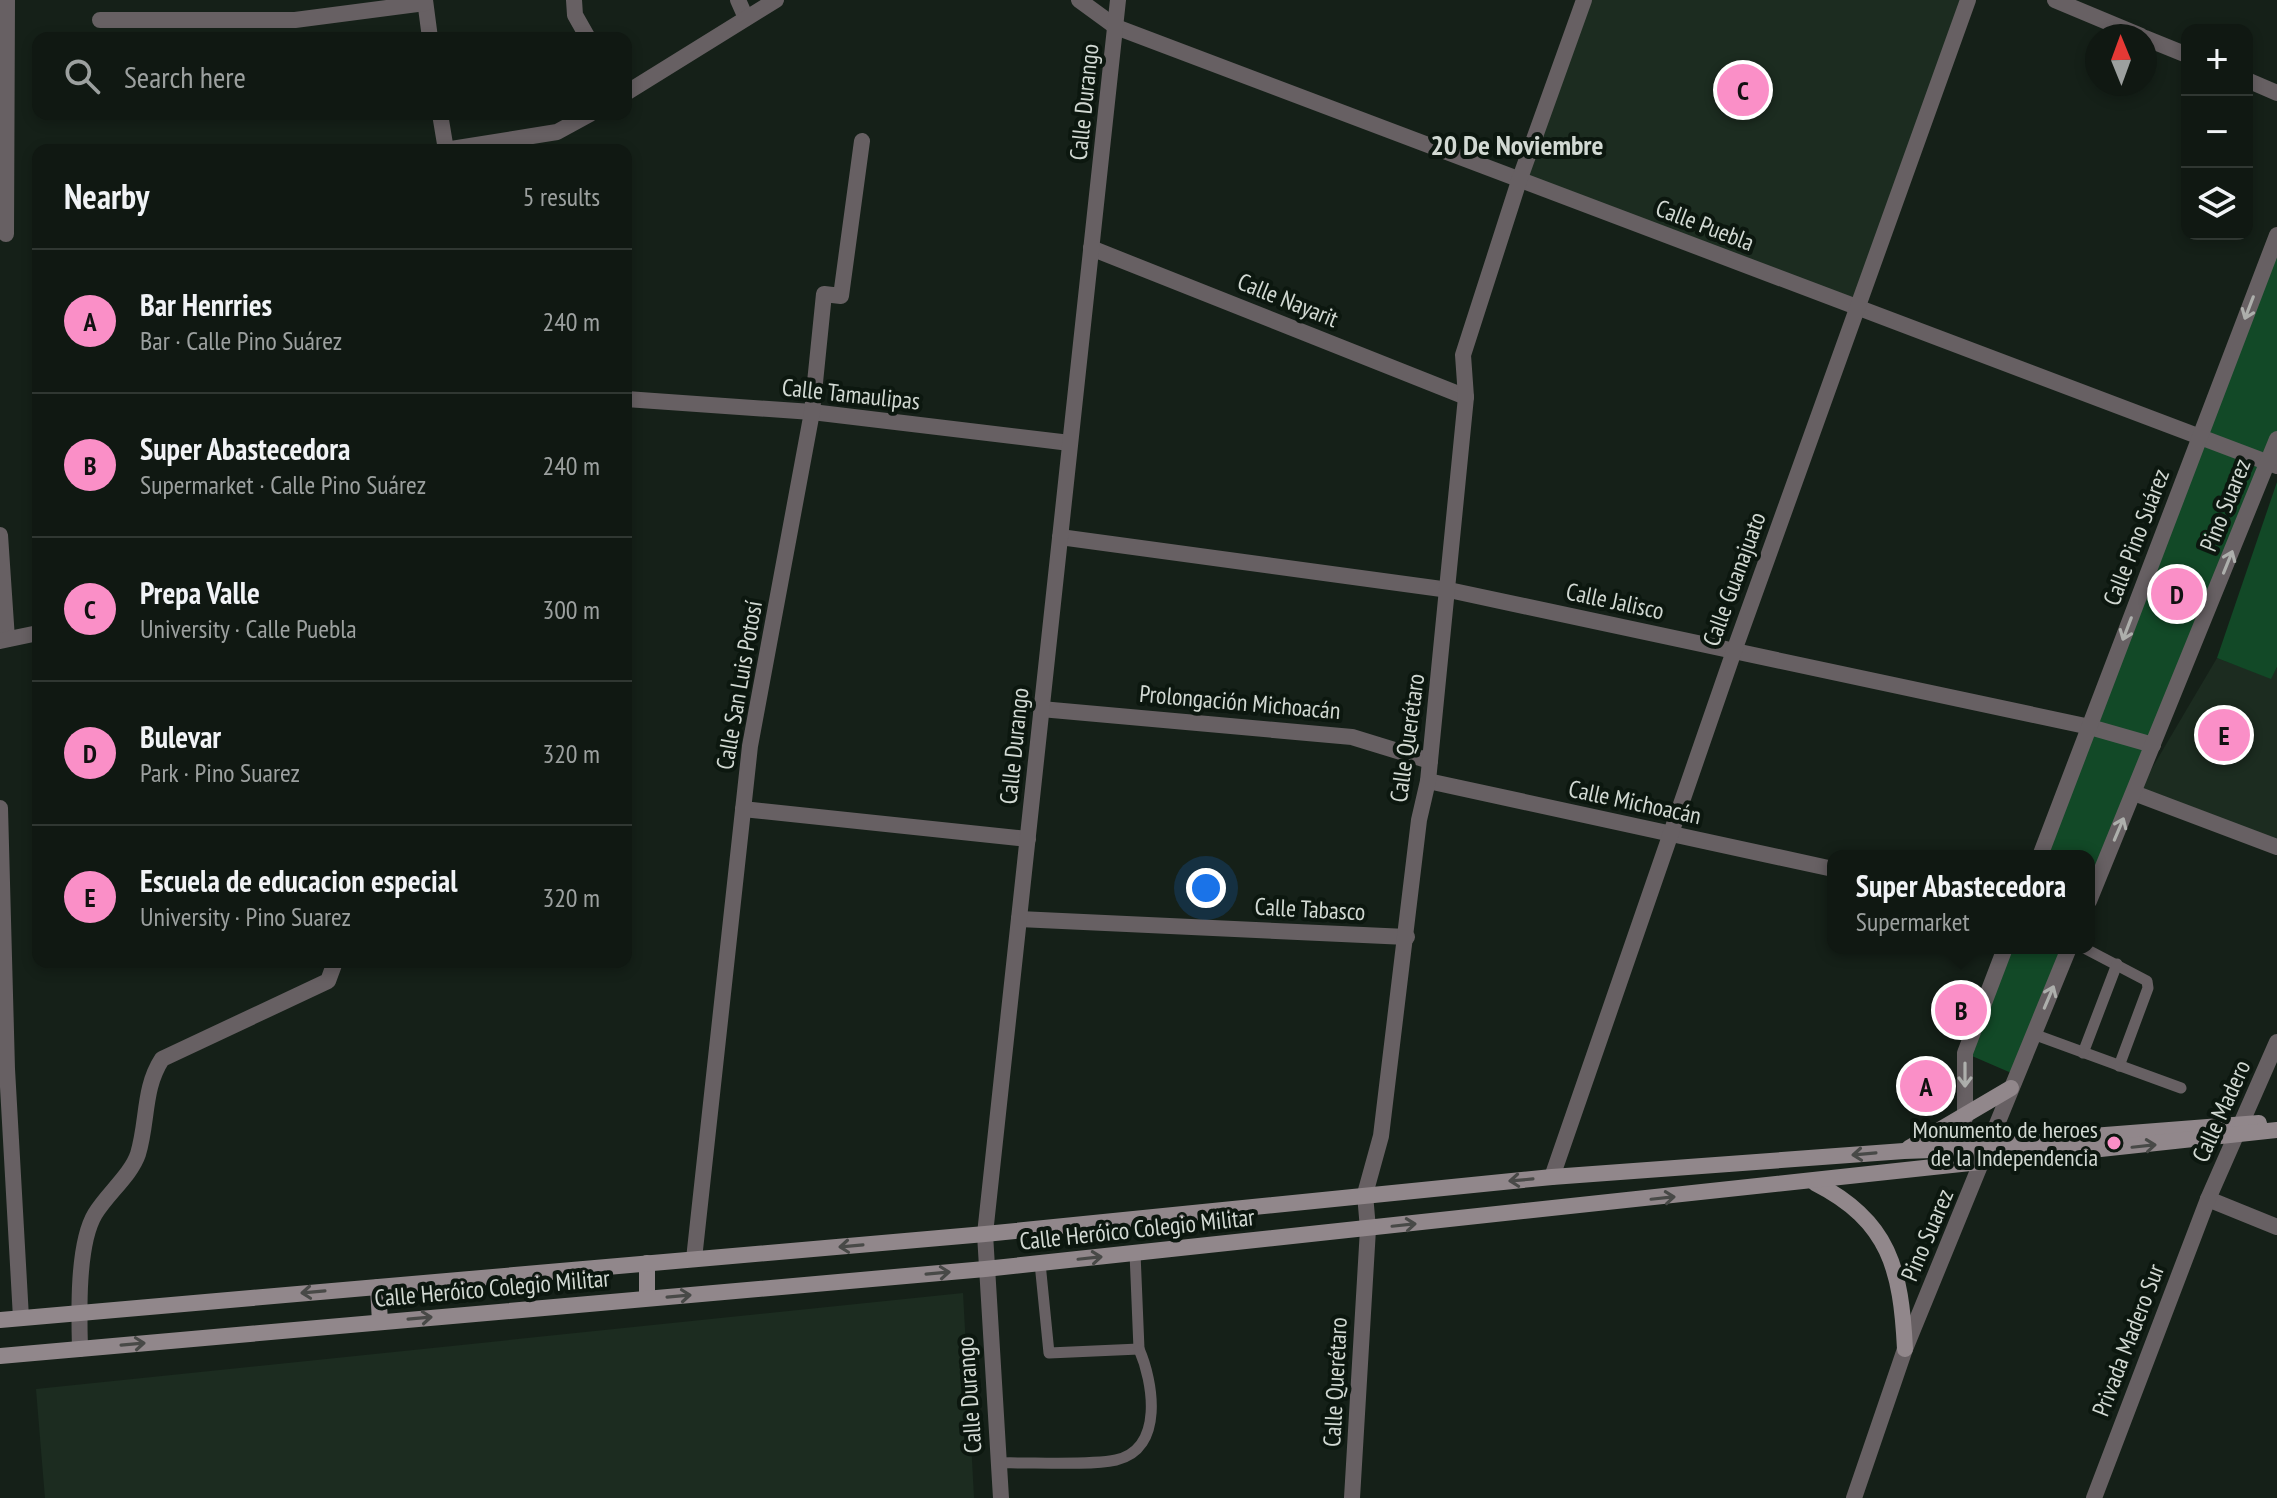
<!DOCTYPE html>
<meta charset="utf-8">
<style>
:root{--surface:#101812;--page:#19211b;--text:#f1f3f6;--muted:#9ca09f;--line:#303732;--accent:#fa8fc7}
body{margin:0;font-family:"PT Sans Narrow",sans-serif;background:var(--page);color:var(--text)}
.controls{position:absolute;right:24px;top:24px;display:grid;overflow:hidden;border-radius:16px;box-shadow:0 4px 12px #0003}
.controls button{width:72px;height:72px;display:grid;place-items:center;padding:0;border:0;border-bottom:2px solid var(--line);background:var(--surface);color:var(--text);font:40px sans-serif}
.compass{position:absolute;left:2085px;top:24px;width:72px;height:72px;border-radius:50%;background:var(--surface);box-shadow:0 4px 12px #0003;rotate:359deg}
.you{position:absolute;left:1206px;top:888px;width:28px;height:28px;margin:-20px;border:6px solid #fff;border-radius:50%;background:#1a73e8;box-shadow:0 0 0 12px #1a73e833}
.badge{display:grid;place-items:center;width:52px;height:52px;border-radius:50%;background:var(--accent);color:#111;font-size:26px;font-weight:700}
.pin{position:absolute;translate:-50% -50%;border:4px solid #fff;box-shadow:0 2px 8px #0006}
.popup{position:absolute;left:1827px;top:850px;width:268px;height:104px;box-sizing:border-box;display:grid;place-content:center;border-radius:16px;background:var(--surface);filter:drop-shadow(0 2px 6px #0005);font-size:26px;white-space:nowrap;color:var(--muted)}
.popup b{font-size:30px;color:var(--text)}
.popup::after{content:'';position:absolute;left:50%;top:100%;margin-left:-16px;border:16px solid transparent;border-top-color:var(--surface)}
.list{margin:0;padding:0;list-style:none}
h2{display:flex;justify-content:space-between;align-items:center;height:104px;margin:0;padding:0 32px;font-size:34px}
h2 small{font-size:26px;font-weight:400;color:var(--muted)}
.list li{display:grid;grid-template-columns:52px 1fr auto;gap:24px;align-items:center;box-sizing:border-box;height:144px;padding:0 32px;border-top:2px solid var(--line)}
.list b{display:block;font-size:30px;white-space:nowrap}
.list p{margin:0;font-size:26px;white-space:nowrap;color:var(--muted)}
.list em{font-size:26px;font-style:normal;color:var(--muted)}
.icon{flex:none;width:44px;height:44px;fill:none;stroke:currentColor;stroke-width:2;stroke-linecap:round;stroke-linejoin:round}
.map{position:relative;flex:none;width:2277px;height:1498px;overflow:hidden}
.search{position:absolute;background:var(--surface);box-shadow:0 4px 12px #0003;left:32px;top:32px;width:600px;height:88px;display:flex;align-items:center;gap:20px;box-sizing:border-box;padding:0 28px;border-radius:16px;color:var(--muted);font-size:30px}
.panel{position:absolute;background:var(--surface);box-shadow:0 4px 12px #0003;left:32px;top:144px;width:600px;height:824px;border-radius:16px}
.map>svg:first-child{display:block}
</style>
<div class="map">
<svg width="2277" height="1498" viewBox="0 0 2277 1498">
<rect width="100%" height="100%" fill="#152018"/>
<g fill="#1c2c20">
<path d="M 1584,0 L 1968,0 L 1857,308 L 1519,181 Z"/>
<path d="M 2217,658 L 2271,678 L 2277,667 L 2277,844 L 2138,792 Z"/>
<path d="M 963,1293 L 974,1498 L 45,1498 L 36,1389 Z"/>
</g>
<g fill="#124927">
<path d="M 2277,235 L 2277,439 L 2089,900 L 2089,856 L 2040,856 Z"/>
<path d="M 2277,482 L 2277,667 L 2271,679 L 2217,658 Z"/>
<path d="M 2005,948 L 2069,948 L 2016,1075 L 1965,1053 Z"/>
</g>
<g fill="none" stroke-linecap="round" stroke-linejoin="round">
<g stroke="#676063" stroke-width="11">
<path d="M 2084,948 L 2147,981 L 2148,988 L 2119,1066"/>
<path d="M 2033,1034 L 2181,1088"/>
<path d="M 2083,1053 L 2117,964"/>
<path d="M 1040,1263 L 1049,1353 L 1139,1349 L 1135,1253"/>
<path d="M 998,1463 C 1029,1462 1088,1466 1116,1460 C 1165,1449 1153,1381 1139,1349"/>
</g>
<g stroke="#676063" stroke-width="16">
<path d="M 425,0 L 430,38"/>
<path d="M 574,0 L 575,15 L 588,38"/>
<path d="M 738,0 L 746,18"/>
<path d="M 1079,0 L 1116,27 L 2277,466"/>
<path d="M 2055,0 L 2141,36"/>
<path d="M 100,20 L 295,20 L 425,3"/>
<path d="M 2145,38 L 2187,55"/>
<path d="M 2247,80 L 2277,93"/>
<path d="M 626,93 L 776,0"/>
<path d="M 440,114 L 446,150"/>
<path d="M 445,150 L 557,132 L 590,114"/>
<path d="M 6,234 L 7,0"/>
<path d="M 1091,248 L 1466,397"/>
<path d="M 626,399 L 812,412 L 1070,443"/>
<path d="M 0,535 L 7,639"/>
<path d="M 1060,537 L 1449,590 L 2090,727 L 2153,745"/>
<path d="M 0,641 L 38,633"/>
<path d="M 1041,709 L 1352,737 L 1430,761"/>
<path d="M 1428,781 L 1833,869"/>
<path d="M 2134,793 L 2277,847"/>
<path d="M 0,808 L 7,1069 L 21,1318"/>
<path d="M 743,809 L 1028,839"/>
<path d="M 2040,856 L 2277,235"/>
<path d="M 1019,919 L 1407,937"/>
<path d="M 1965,1118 L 1965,1053 L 2005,948"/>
<path d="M 1552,1177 L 1734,651 L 1968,0"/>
<path d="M 2208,1199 L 2277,1227"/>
<path d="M 694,1259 L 750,746 L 812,412 L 824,294 L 841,296 L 862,141"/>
<path d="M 80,1349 C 79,1314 77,1244 95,1214 C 107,1194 131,1175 138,1154 C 148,1121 143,1088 162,1059 L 328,981 L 335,962"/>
<path d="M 1001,1498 L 985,1234 L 1118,0"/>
<path d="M 1352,1498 L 1368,1229 L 1365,1194 L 1381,1136 L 1419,820 L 1428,781 L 1466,397 L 1463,355 L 1519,181 L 1584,0"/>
<path d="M 2094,1498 L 2208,1199 L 2277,1042"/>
</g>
<g stroke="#676063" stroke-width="16">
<path d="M 2089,901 L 2277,439"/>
<path d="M 1854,1498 L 1905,1349 L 2069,948"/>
</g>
<g stroke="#91878b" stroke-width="16">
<path d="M 1909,1148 L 2011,1088"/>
<path d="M 1815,1183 C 1890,1221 1901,1270 1905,1349"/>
<path d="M 378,1287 L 380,1322"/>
<path d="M 647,1298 L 647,1263"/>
<path d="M 0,1320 L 985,1234 L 1552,1177 L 1904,1151 L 1990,1148 L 2041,1140 L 2259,1123"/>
<path d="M 0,1356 L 985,1269 L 2277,1130"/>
</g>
</g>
<defs><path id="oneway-shaft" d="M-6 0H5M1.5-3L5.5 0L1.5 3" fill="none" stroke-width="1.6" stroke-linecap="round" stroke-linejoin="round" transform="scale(2)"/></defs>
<g stroke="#adafac">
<use href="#oneway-shaft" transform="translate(2249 308) rotate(111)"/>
<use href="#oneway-shaft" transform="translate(2228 562) rotate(-68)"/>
<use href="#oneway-shaft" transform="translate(2127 629) rotate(111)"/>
<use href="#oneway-shaft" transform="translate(2119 829) rotate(-67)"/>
<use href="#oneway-shaft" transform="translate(2049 997) rotate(-67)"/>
<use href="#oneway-shaft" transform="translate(1965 1075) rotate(90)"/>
</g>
<g stroke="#484947">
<use href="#oneway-shaft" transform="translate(2144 1146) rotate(-6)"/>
<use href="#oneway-shaft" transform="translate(1864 1154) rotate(175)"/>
<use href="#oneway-shaft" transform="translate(1521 1180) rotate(175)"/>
<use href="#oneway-shaft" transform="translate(1663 1198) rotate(-6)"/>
<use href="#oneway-shaft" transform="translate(1404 1225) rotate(-6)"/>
<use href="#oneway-shaft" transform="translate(851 1246) rotate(175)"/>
<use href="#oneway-shaft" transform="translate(1090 1258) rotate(-6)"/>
<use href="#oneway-shaft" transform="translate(938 1273) rotate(-5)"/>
<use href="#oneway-shaft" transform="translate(313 1292) rotate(175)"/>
<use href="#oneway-shaft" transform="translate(679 1296) rotate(-5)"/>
<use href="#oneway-shaft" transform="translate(420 1318) rotate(-5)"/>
<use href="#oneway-shaft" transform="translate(133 1344) rotate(-5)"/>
</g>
<circle fill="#fa8fc7" stroke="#0c170f" stroke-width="3" cx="2114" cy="1143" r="8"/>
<g text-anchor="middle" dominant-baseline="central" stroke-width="8" stroke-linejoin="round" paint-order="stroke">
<g font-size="24" fill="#d2d9d3" stroke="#0c170f">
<text transform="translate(1084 102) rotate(-84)">Calle Durango</text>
<text transform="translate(1705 225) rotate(21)">Calle Puebla</text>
<text transform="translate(1288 300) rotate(22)">Calle Nayarit</text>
<text transform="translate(851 394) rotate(6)">Calle Tamaulipas</text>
<text transform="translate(2225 505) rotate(-68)">Pino Suarez</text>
<text transform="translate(2136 537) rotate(-69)">Calle Pino Suárez</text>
<text transform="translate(1734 579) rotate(-70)">Calle Guanajuato</text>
<text transform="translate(1615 601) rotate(12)">Calle Jalisco</text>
<text transform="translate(739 685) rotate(-80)">Calle San Luis Potosí</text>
<text transform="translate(1240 702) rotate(5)">Prolongación Michoacán</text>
<text transform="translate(1407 738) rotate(-82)">Calle Querétaro</text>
<text transform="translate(1014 746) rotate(-84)">Calle Durango</text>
<text transform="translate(1635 802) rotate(12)">Calle Michoacán</text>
<text transform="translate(1310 909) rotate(3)">Calle Tabasco</text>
<text transform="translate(2221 1111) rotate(-66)">Calle Madero</text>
<text transform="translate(1137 1229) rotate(-6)">Calle Heróico Colegio Militar</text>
<text transform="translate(1927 1235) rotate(-67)">Pino Suarez</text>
<text transform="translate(492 1288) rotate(-5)">Calle Heróico Colegio Militar</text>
<text transform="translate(2128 1340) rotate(-69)">Privada Madero Sur</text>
<text transform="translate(1335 1382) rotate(-87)">Calle Querétaro</text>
<text transform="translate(969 1395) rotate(-94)">Calle Durango</text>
</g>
<g font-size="24" fill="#d2d9d3" stroke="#0c170f" text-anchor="end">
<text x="2098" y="1129">Monumento de heroes<tspan x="2098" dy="28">de la Independencia</tspan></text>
</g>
<g font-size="28" font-weight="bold" fill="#d2d9d3" stroke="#0c170f">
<text x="1517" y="144">20 De Noviembre</text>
</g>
</g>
</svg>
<div class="controls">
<button>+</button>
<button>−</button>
<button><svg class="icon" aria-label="layers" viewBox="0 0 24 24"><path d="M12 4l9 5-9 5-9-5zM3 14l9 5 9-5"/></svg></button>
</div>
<svg class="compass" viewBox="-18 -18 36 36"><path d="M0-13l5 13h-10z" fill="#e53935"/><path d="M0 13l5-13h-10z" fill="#9ca09f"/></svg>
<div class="you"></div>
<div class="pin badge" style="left:1926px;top:1086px">A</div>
<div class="pin badge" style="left:1961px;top:1010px">B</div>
<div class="popup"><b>Super Abastecedora</b>Supermarket</div>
<div class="pin badge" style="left:1743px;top:90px">C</div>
<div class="pin badge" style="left:2177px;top:594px">D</div>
<div class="pin badge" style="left:2224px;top:735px">E</div>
<div class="search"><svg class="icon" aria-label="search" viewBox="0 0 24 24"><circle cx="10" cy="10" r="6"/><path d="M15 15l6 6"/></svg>Search here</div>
<section class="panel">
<h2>Nearby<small>5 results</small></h2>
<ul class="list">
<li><span class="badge">A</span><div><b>Bar Henrries</b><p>Bar · Calle Pino Suárez</p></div><em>240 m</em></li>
<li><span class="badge">B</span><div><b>Super Abastecedora</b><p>Supermarket · Calle Pino Suárez</p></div><em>240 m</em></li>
<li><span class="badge">C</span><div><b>Prepa Valle</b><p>University · Calle Puebla</p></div><em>300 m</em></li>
<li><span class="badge">D</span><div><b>Bulevar</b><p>Park · Pino Suarez</p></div><em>320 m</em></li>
<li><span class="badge">E</span><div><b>Escuela de educacion especial</b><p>University · Pino Suarez</p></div><em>320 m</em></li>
</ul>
</section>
</div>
